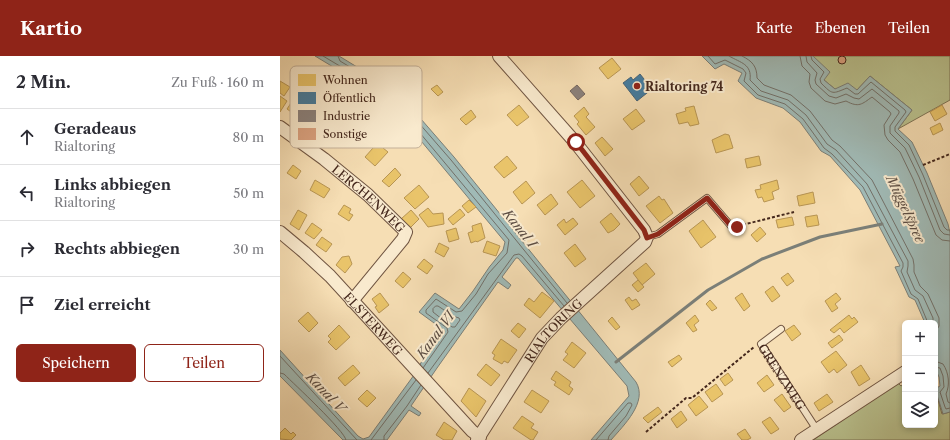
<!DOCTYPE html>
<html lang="de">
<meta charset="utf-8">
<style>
:root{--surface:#fff;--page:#f2f2f3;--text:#2b2b33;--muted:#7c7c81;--line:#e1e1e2;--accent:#8f2418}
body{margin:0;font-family:"Libre Caslon Text",serif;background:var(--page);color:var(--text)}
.controls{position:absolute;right:12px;bottom:12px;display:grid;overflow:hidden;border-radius:6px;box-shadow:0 2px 6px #0003}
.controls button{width:36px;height:36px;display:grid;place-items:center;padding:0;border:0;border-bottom:1px solid var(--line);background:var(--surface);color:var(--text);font:20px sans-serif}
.stop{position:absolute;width:12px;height:12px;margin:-9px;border:3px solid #8f2418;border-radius:50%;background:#fff}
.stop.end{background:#8f2418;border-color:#fff;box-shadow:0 1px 4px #0008}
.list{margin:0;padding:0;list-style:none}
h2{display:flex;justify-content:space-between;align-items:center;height:52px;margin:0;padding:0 16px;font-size:17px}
h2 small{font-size:13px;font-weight:400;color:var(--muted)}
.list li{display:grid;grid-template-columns:26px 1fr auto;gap:12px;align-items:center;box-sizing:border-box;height:56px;padding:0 16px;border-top:1px solid var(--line)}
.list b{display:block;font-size:15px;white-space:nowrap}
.list p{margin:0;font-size:13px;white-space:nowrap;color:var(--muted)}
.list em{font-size:13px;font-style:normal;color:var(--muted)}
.actions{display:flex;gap:8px;padding:12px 16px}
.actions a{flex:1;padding:9px 0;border:1px solid var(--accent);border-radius:6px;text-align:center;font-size:14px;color:var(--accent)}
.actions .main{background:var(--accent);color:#fff}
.icon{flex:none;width:22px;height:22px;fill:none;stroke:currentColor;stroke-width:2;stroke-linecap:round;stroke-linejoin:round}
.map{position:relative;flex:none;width:670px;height:384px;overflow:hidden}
header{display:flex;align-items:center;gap:24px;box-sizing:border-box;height:56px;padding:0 20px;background:var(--accent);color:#fff}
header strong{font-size:19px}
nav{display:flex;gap:22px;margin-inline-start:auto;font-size:14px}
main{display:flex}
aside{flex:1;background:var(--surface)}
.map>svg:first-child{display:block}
</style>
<header>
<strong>Kartio</strong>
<nav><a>Karte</a><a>Ebenen</a><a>Teilen</a></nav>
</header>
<main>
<aside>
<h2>2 Min.<small>Zu Fuß · 160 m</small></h2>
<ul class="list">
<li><svg class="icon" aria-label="ahead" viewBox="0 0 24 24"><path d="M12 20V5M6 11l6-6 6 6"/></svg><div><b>Geradeaus</b><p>Rialtoring</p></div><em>80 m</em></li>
<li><svg class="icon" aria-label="left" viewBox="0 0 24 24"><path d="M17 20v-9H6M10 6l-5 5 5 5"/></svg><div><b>Links abbiegen</b><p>Rialtoring</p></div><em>50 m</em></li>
<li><svg class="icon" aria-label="right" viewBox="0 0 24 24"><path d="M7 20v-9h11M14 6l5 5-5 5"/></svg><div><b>Rechts abbiegen</b></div><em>30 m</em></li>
<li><svg class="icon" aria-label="arrive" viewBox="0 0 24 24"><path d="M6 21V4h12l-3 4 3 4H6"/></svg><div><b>Ziel erreicht</b></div></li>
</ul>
<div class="actions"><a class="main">Speichern</a><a>Teilen</a></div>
</aside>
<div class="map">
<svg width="670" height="384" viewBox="0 0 670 384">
<rect width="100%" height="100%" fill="#f6deb4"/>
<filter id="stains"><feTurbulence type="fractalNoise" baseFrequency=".005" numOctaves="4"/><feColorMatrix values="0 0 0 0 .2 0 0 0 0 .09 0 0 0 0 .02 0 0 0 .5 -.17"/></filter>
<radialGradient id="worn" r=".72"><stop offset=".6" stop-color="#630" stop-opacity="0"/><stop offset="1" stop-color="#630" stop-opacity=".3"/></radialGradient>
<g fill="#bac28f" stroke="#7f7456">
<path d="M 533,0 L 670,0 L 670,44 L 618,73 L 632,54 L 590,20 L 577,34 L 555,33 L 544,24 Z"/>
<path d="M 618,327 L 621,330 L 625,327 L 625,369 L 655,369 L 655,333 L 662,358 L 670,356 L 670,384 L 533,384 Z"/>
</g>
<g fill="#a0bab6" stroke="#7b7f78">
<path d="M 35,0 L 59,0 L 100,25 L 134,55 L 174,101 L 356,326 C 368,346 344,369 331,384 L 311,384 L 349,340 L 347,330 L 238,202 L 236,202 L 222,221 L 231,229 L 228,233 L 218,226 L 157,312 L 131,350 L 141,357 L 139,360 L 129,354 L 107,384 L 63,384 L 0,320 L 0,294 L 78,380 L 83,383 L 89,381 L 134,319 L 142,305 L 145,303 L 165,275 L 139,256 L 155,237 L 179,253 L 193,235 L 210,210 L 211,209 L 223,194 L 225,186 L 122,62 L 88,32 Z"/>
<path d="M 422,0 L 533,0 L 550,16 L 544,24 L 555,33 L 568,27 L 577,34 L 590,20 L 632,54 L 618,73 L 632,86 L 647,117 L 668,168 L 670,177 L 670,356 L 663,358 L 655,333 L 660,330 L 659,321 L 655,312 L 655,267 L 645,267 L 635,244 L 629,241 L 615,211 L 620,210 L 580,134 L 550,100 L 541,95 L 520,66 L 503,52 L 476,42 L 458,25 L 462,17 L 444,8 L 435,13 Z"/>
</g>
<g fill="#e9c46a" stroke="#b89553">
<path d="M 332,2 L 341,13 L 328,23 L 319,12 Z"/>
<path d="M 0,25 L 10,31 L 4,40 L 0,37 Z"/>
<path d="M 157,29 L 163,36 L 158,40 L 151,33 Z"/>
<path d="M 17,38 L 27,45 L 17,60 L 7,53 Z"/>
<path d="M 0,40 L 7,45 L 0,56 Z"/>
<path d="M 239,49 L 249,61 L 237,70 L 227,59 Z"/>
<path d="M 662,49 L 667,58 L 655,65 L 650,56 Z"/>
<path d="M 414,50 L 419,68 L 410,70 L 408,66 L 399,68 L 396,58 L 406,55 L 405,52 Z"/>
<path d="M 304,51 L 309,58 L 306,61 L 315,71 L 306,79 L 297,68 L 299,66 L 294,60 Z"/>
<path d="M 356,53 L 365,65 L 352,74 L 343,63 Z"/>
<path d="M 191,54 L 196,61 L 186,69 L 180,63 Z"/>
<path d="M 660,67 L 663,74 L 653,79 L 650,72 Z"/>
<path d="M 445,78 L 449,79 L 453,92 L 436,97 L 432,84 Z"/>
<path d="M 322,81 L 333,93 L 325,100 L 315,87 Z"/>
<path d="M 101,83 L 106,88 L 103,92 L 108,96 L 95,110 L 85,101 Z"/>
<path d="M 227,100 L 237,112 L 224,122 L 214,111 Z"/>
<path d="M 479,100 L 481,109 L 467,112 L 465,103 Z"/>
<path d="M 13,109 L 21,115 L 16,123 L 7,117 Z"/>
<path d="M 115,112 L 121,119 L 109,131 L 102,125 Z"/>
<path d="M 359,120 L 369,132 L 359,140 L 350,128 Z"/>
<path d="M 35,124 L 50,133 L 44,142 L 30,134 Z"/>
<path d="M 302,124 L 315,140 L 300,152 L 287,136 Z"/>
<path d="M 497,124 L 499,133 L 492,136 L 494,143 L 484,146 L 482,141 L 478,142 L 475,134 L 481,133 L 480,129 Z"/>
<path d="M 246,125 L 255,137 L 242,148 L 233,136 Z"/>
<path d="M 139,129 L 149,141 L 135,153 L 124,142 Z"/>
<path d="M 533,136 L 535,147 L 519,150 L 517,140 Z"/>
<path d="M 271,138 L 278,148 L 265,159 L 257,149 Z"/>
<path d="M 379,140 L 382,144 L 384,143 L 393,157 L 380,167 L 366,150 Z"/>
<path d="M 189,144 L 196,151 L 188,157 L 182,150 Z"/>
<path d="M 64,149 L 71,153 L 69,157 L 73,159 L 69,165 L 58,158 Z"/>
<path d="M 148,152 L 153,158 L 163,157 L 164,168 L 148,171 L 139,159 Z"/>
<path d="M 180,153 L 185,159 L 173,169 L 168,163 Z"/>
<path d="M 18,154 L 27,159 L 19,174 L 10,168 Z"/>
<path d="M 131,154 L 139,163 L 130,172 L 121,163 Z"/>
<path d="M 331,157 L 340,168 L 334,174 L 328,177 L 320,166 Z"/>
<path d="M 537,159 L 539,169 L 527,171 L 525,161 Z"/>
<path d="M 512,161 L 514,169 L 498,172 L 496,164 Z"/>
<path d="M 293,162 L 298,168 L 285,179 L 277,169 L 284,163 L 286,167 Z"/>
<path d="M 423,164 L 436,181 L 421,192 L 409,175 Z"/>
<path d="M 32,167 L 42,174 L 34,183 L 25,177 Z"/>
<path d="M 201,167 L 205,182 L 197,186 L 196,185 L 191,187 L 188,177 L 193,175 L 192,170 Z"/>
<path d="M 480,171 L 486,178 L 477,186 L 471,179 Z"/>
<path d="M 176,172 L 179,183 L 169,186 L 166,175 Z"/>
<path d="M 42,181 L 52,188 L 46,196 L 36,189 Z"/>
<path d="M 207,185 L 220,190 L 216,200 L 203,196 Z"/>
<path d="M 159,187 L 169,192 L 164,201 L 155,196 Z"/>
<path d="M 295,188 L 306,203 L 295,211 L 284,197 Z"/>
<path d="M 69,200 L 72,208 L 65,217 L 56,209 L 62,201 Z"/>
<path d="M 144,203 L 153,210 L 147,218 L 137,211 Z"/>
<path d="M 366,207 L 375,218 L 362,229 L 353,217 Z"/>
<path d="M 123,216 L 131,223 L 123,232 L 115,225 Z"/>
<path d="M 508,217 L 514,225 L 507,230 L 501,222 Z"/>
<path d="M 358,224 L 364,231 L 358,236 L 352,229 Z"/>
<path d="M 493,230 L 500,240 L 492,246 L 485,236 Z"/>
<path d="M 262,236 L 274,245 L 260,262 L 244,249 L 249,242 L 254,246 Z"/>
<path d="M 100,237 L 109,249 L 99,257 L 95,251 L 97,250 L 92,243 Z"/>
<path d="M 462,237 L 470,250 L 464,255 L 455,242 Z"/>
<path d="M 556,237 L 561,243 L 555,248 L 558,252 L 552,256 L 545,245 Z"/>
<path d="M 349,241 L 352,245 L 356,243 L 360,249 L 352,254 L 345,244 Z"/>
<path d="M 430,244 L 437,252 L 432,255 L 426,248 Z"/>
<path d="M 28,256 L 38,267 L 29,276 L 18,265 Z"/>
<path d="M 415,259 L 419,265 L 414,269 L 417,274 L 413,276 L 406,267 Z"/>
<path d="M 569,259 L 572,263 L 574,261 L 578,266 L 564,277 L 560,272 L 554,277 L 550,274 Z"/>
<path d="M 332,261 L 340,271 L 336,274 L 328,265 Z"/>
<path d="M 238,267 L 246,273 L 239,282 L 231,275 Z"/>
<path d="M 59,269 L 70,281 L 56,294 L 48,286 L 51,283 L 48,280 Z"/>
<path d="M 514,269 L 521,278 L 512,285 L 505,275 Z"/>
<path d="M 559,279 L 563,284 L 552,292 L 548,287 Z"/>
<path d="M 221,283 L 237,294 L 228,307 L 224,305 L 222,308 L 213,303 L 215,299 L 212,297 Z"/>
<path d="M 292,286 L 306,297 L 294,312 L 283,304 L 288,298 L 285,296 Z"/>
<path d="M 556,295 L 567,309 L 557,317 L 554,313 L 549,317 L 541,306 Z"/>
<path d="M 399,299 L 402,303 L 392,311 L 388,306 Z"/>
<path d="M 206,308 L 220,319 L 211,330 L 197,319 Z"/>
<path d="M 73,309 L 80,317 L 65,330 L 58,322 Z"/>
<path d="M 581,309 L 590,323 L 579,330 L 571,316 Z"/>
<path d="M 276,315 L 291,326 L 289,330 L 293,333 L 289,339 L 274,329 L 276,326 L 271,323 Z"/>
<path d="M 448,317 L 453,324 L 445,330 L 440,323 Z"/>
<path d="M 487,319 L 494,329 L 484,336 L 477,327 Z"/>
<path d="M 436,328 L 443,338 L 432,346 L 425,336 Z"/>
<path d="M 189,332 L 206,345 L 196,361 L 181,345 Z"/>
<path d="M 87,334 L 96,342 L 87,351 L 78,343 Z"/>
<path d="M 252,334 L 269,345 L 261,357 L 244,346 Z"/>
<path d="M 502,338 L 511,351 L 504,356 L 494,344 Z"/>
<path d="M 547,338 L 553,346 L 539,355 L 534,347 Z"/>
<path d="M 419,340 L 428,351 L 416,360 L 408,349 Z"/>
<path d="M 378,351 L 382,356 L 368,367 L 363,362 Z"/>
<path d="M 401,355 L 407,364 L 397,372 L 391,363 Z"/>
<path d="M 242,360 L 254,368 L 251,372 L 258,376 L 253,384 L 251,384 L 233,372 Z"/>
<path d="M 490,361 L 499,373 L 491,378 L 482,366 Z"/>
<path d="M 164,366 L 177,375 L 172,384 L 164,384 L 156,379 Z"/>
<path d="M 5,372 L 11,378 L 13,376 L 16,379 L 11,384 L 0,383 L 0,377 Z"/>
<path d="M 465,373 L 471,382 L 467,384 L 462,384 L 457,378 Z"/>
</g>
<path fill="#457b9d" stroke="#456276" d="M 360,18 L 372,33 L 357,45 L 343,27 L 351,21 L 353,24 Z"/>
<path fill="#8a817c" stroke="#75665f" d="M 297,29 L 305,38 L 298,44 L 290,35 Z"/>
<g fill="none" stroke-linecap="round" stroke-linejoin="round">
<g stroke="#727069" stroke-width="1">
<path d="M 43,0 L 90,28 L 125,59 L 229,184 L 227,197 L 208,218 L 196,238 L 182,255 L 176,256 L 156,243 L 146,254 L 146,257 L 167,272 L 168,276 L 143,312"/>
<path d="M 58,0 L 60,5 L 98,28 L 131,58 L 171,104 L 287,247"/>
<path d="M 428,0 L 435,8 L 445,4 L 463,13 L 466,17 L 464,25 L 478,39 L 505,48 L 523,63 L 544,92 L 552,98 L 583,131 L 623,207 L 623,211 L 621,215 L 631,238 L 638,243 L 648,267"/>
<path d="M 449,0 C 461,7 472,8 470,24 L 481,35 L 508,44 L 526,59 L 547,88 L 556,94 L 587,128 L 628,205 L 628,210 L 627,216 L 635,234 L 643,240 L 653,262 L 653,267"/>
<path d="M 462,0 C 472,5 477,10 477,22 L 484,29 L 511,39 L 530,55 L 552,84 L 560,90 L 592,124 L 633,203 L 634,209 L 634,216 L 640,230 L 648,238 L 659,262 L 659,270 L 655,277"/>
<path d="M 520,0 L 522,10 L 530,18 L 529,26 L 531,32 L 545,45 L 555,48 L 566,45 C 579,52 582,48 592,41 L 610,56 L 611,58 L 604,69 L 605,79 L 608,84 L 620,96 L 633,123 L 656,179 L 662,184 L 670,185"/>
<path d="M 526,0 L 527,6 L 537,17 L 535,24 L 536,28 L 549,40 L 556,42 L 566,38 L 574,42 L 579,43 L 592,33 L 619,55 L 619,57 L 610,70 L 610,77 L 625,92 L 639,121 L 660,174 L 664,178 L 670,179"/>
<path d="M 531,0 L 532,4 L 544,16 L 540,23 L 541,27 C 553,39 552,38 567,32 L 575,38 L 578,38 L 591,26 L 625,54 L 626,56 L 615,71 L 615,75 L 629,89 L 643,119 L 664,171 L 667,174 L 670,174"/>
<path d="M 156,250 L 158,250 L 173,260 L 179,262 L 180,264 L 175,271 L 172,271 L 153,256 L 153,253 Z"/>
<path d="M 0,300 L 77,384"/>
<path d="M 655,305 L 663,308 C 669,317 670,329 666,338 L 668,346 L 670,347"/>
<path d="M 655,311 L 660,312 L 663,320 L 664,331 L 660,336 L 665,351 L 666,353 L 670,352"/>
<path d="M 0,317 L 4,318 C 14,328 65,375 66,384"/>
<path d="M 148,317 L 234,199 L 239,198 L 242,200 L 284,250"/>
<path d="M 91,384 L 136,324"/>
<path d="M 104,384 L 104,380 L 127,350 L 141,329"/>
<path d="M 316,384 L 348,347 L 351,347 L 352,349 L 346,360 L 329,380 L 328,384"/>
</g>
<path stroke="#7b7f78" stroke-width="3" d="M 336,306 L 428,234 L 482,203 L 540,181 L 602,168"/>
</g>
<circle fill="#dba280" stroke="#44271c" cx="562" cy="4" r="4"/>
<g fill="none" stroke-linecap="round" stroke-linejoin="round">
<defs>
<g id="service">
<path d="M 367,181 L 378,178 L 427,142 L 451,170"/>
<path id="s1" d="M 501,273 L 481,288 L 537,374"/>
</g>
<g id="minor">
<path id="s2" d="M 0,71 L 44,103 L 88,139 L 126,176 L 123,183 L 72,245"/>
<path id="s3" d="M 0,176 L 24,196 L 50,220 L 192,375 L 200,381"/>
<path id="s4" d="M 197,384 L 262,282 L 281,262 L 365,186 L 367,181 L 364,174 L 295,86 L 219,0"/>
<path d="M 521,384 L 625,316"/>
</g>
</defs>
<use href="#service" stroke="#705542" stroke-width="8"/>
<use href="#minor" stroke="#705542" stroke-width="14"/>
<g stroke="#44271c" stroke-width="2" stroke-dasharray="3 2" stroke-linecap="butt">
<path d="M 643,109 L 670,98"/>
<path d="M 458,170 L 514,156"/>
<path d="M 366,376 L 406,342 L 412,342 L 474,291"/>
</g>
<use href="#service" stroke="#f9eace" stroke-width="6"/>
<use href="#minor" stroke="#f9eace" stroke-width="12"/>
</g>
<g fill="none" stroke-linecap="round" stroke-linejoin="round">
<path stroke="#8f2418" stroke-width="5" d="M 296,86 L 364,174 L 367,182 L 378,178 L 427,142 L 451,170 L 457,171"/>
</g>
<circle fill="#8f2418" stroke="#f9eace" stroke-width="1.5" cx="357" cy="30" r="4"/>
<g text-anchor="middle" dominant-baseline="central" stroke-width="4" stroke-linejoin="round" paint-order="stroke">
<g font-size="12" font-weight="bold" fill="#44271c" stroke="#f9eace" text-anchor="start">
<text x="365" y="30">Rialtoring 74</text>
</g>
<g font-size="12" fill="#44271c" stroke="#f9eace">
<text stroke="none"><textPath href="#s2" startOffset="114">LERCHENWEG</textPath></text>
<text stroke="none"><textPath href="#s3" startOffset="131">ELSTERWEG</textPath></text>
<text stroke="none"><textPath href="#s4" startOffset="134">RIALTORING</textPath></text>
<text stroke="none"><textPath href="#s1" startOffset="64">GRENZWEG</textPath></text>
</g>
<g font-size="13" font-style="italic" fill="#5b4c42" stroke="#f9eace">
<text transform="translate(626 153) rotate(65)">Müggelspree</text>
<text transform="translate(240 172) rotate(51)">Kanal I</text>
<text transform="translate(155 279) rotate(-54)">Kanal VI</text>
<text transform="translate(46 336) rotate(46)">Kanal V</text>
</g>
</g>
<rect x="10" y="10" width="132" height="82" rx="6" fill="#f9eace" stroke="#c3b099" stroke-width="1"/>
<rect x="18" y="18" width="18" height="12" fill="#e9c46a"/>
<rect x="18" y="36" width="18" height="12" fill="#457b9d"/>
<rect x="18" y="54" width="18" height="12" fill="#8a817c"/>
<rect x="18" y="72" width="18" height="12" fill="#dba280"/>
<g font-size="11" fill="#44271c">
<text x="43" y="28">Wohnen</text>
<text x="43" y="46">Öffentlich</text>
<text x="43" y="64">Industrie</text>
<text x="43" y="82">Sonstige</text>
</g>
<rect width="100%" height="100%" filter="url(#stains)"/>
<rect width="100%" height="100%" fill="url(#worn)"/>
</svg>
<div class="controls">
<button>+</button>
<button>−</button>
<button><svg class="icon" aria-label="layers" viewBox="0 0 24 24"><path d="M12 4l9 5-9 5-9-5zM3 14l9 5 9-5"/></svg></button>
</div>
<div class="stop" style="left:296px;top:86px"></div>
<div class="stop end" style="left:457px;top:171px"></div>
</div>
</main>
